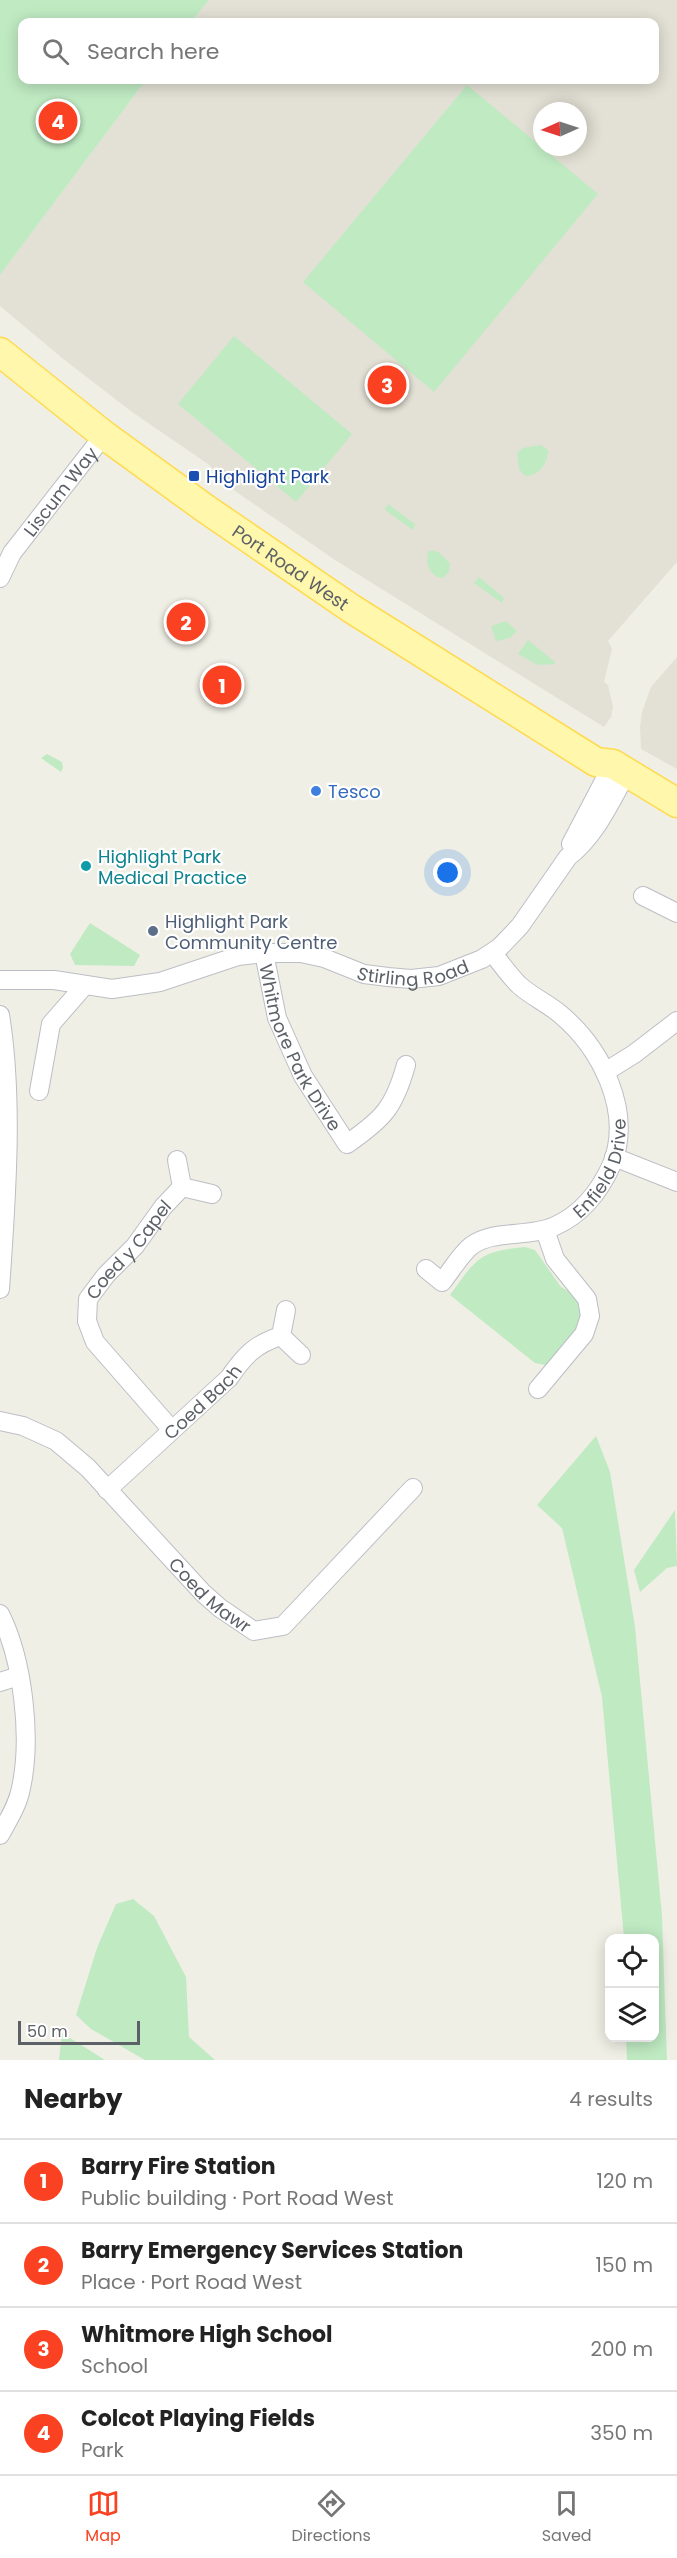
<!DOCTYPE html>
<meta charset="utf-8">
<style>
:root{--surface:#fff;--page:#f6f6f6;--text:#222;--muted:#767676;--line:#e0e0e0;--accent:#fa4121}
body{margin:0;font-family:Poppins,sans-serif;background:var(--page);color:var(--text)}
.controls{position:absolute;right:18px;bottom:18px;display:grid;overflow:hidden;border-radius:12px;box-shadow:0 3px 15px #0003}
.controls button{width:54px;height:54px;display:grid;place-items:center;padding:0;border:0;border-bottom:2px solid var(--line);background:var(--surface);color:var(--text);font:30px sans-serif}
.compass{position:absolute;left:533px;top:102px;width:54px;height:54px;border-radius:50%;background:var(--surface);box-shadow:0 3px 15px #0003;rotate:267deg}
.scale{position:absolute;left:18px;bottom:15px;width:122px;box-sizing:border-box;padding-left:6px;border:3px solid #5c6067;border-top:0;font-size:16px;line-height:21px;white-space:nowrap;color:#5c6067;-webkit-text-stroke:4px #fff;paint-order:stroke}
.you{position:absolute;left:448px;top:873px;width:21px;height:21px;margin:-15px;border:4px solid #fff;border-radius:50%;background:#1a73e8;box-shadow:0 0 0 9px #1a73e833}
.badge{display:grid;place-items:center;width:39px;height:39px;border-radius:50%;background:var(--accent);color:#fff;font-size:20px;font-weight:700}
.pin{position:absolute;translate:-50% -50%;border:3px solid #fff;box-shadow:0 2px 6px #0006}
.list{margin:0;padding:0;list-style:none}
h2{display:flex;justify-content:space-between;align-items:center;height:78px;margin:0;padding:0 24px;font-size:26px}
h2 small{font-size:20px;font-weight:400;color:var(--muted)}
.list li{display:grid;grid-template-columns:39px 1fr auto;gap:18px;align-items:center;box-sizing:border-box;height:84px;padding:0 24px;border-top:2px solid var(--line)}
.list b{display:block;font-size:22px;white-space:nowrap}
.list p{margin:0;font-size:20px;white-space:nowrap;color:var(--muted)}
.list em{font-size:20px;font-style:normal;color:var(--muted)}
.icon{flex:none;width:33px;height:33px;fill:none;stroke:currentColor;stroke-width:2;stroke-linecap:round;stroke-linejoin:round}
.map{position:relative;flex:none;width:677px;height:2060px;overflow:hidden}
.search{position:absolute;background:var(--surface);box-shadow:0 3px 15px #0003;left:18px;right:18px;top:18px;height:66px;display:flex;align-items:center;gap:15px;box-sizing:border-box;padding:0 21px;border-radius:12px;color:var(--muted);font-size:22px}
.sheet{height:414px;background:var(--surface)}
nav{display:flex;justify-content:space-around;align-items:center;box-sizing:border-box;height:84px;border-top:2px solid var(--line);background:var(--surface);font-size:16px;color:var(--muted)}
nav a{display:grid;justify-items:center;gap:3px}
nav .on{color:var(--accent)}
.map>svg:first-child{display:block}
</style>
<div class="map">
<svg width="677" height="2060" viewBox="0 0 677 2060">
<rect width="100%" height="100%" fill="#f0efe5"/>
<g fill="#e3e1d5" fill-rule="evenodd">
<path d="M 209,0 L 677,0 L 677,562 L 608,641 L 612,649 L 604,682 L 608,685 L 613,707 L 611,717 L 604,727 L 335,560 L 235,491 L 208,464 L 132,412 L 62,358 L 0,306 L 0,275 L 146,80 L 654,80 L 654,22 L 191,22 ZM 542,111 L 578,111 L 578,147 L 542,147 Z"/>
<path d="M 677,657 L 677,769 L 641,749 L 640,727 L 642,712 L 651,687 Z"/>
</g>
<g fill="#bfeac2">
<path d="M 0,0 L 209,0 L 191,22 L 22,22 L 22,80 L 146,80 L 0,275 Z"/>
<path d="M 467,85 L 598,194 L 434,392 L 303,282 Z"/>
<path d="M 234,336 L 352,434 L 296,502 L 178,404 Z"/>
<path d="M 541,445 L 548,450 C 548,464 538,476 525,476 L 519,469 L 517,453 L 523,448 Z"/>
<path d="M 388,504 L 415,524 L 413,530 L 385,510 Z"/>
<path d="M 432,550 L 440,553 L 450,564 L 449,572 L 443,578 C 430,577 425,564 428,552 Z"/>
<path d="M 479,577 L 504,598 L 502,603 L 474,583 Z"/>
<path d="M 506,621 L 517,631 L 510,638 L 496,641 L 491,626 Z"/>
<path d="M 528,640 L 555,662 L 555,664 L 538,665 L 518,654 Z"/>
<path d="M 47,754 L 62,762 L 63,768 L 61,772 L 41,758 Z"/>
<path d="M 90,923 L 140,955 L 134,966 L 75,965 L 70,954 Z"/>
<path d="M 525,1247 L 535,1250 L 561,1287 L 575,1295 L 580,1308 L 580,1325 L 546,1365 L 535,1363 L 450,1295 C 476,1259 479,1251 525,1247 Z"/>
<path d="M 596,1436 L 610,1472 L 635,1627 L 662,1916 L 667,2060 L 627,2060 L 626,2038 L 654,2038 L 654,1938 L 624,1938 L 602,1697 L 562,1528 L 537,1505 Z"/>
<path d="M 675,1510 L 677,1566 L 667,1568 L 640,1592 L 634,1570 Z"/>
<path d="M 133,1899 L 154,1916 L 186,1977 L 189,2037 L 215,2060 L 145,2060 L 91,2029 L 76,2015 L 97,1948 L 116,1904 Z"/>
<path d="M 62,2033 L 105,2060 L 59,2060 Z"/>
</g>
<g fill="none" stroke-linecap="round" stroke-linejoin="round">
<defs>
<g id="minor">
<path id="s1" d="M 0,578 L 12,553 L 104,435"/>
<path d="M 571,844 L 613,764"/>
<path d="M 643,896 L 677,913"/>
<path id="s2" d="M 264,953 L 277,1018 L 303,1076 L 347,1144 C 383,1119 394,1108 406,1065"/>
<path id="s3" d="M 0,980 L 54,980 L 112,989 L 160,982 L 238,956 L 264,953 L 301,953 L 324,958 L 364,974 L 388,977 L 411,979 L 439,976 L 482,959 L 500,947 L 520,926 L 568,857 C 595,837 611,801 627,772"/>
<path d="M 0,1015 C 14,1100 6,1203 0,1289"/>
<path d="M 605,1072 L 634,1054 L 677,1021"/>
<path d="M 39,1091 L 51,1024 L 85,985"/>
<path d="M 614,1157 L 677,1182"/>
<path d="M 177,1160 L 182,1187"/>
<path id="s4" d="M 426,1269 L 442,1282 C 451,1271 460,1255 471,1246 C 494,1229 529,1238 555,1226 C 582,1214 600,1191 612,1164 C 633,1111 601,1048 560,1014 C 547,1003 531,996 519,985 C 509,975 501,964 493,953"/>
<path d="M 281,1336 L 286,1310"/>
<path d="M 538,1389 L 584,1334 L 590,1316 L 587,1299 L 555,1259 L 545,1230"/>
<path id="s5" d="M 0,1421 L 23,1426 L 56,1441 L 88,1468 L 203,1593 L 220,1608 L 254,1631 L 283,1626 L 413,1488"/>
<path id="s6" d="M 171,1429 L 95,1342 L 87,1321 L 88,1299 L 106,1275 L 135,1246 L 163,1207 L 182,1187 L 212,1194"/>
<path id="s7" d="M 107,1490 L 229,1378 C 244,1356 255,1344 281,1336 L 301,1355"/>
<path d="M 0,1614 C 23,1660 32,1737 21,1788 C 18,1805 8,1820 0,1835"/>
<path d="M 0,1682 L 19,1676"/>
</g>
<g id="primary">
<path id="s8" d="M 0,352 L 104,435 L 206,509 L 352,609 L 596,762 L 613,764 L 677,803"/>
</g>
</defs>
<use href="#minor" stroke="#bcbec5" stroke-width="20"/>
<use href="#primary" stroke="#ffda4f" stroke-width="31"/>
<use href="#minor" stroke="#fff" stroke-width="18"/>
<use href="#primary" stroke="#fff7ab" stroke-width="28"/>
</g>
<rect fill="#1a4fb4" stroke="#fff" stroke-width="2" x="188" y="470" width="12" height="12" rx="3"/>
<circle fill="#3f7fe0" stroke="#fff" stroke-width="2" cx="316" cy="791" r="6"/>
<circle fill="#0f9aa8" stroke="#fff" stroke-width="2" cx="86" cy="866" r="6"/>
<circle fill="#5c6f8a" stroke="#fff" stroke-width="2" cx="153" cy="931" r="6"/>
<g text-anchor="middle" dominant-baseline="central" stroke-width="4.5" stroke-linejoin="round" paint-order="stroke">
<g font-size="18" fill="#164399" stroke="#fff" text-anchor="start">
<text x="206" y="476">Highlight Park</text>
</g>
<g font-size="18" fill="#5c6067" stroke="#fff">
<text stroke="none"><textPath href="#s1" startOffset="106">Liscum Way</textPath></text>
<text stroke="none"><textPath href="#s8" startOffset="362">Port Road West</textPath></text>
<text stroke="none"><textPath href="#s3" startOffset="423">Stirling Road</textPath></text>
<text stroke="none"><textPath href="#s2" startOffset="102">Whitmore Park Drive</textPath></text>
<text stroke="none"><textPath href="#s4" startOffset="232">Enfield Drive</textPath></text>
<text stroke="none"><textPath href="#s6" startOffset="224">Coed y Capel</textPath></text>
<text stroke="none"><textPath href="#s7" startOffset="130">Coed Bach</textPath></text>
<text stroke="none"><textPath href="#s5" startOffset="278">Coed Mawr</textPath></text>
</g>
<g font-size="18" fill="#366cbe" stroke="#fff" text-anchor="start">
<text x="328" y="791">Tesco</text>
</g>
<g font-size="18" fill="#0d838f" stroke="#fff" text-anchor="start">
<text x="98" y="856">Highlight Park<tspan x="98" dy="21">Medical Practice</tspan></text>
</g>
<g font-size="18" fill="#4e5e75" stroke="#fff" text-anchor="start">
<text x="165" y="921">Highlight Park<tspan x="165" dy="21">Community Centre</tspan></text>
</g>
</g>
</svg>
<div class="controls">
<button><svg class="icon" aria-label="locate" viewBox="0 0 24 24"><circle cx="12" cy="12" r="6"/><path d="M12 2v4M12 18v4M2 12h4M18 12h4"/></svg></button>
<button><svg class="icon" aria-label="layers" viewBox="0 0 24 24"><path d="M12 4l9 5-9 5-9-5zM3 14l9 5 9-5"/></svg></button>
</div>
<svg class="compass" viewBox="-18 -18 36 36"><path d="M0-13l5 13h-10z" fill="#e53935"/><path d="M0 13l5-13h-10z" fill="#767676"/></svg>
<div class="scale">50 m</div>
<div class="you"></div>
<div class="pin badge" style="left:222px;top:685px">1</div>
<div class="pin badge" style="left:186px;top:622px">2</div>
<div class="pin badge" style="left:387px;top:385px">3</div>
<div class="pin badge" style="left:58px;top:121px">4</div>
<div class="search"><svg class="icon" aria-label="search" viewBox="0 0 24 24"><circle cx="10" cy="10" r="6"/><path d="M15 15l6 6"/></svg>Search here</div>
</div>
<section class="sheet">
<h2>Nearby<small>4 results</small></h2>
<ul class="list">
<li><span class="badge">1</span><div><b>Barry Fire Station</b><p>Public building · Port Road West</p></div><em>120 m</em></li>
<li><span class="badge">2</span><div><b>Barry Emergency Services Station</b><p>Place · Port Road West</p></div><em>150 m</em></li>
<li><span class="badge">3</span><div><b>Whitmore High School</b><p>School</p></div><em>200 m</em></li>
<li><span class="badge">4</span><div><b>Colcot Playing Fields</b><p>Park</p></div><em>350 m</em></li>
</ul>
</section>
<nav>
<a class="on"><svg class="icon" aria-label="map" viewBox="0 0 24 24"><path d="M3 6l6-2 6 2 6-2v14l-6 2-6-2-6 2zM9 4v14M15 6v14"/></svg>Map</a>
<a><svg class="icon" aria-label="directions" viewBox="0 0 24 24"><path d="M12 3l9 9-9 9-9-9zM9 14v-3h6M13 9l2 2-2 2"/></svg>Directions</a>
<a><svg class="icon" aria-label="saved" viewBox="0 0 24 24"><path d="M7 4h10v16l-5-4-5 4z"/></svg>Saved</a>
</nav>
